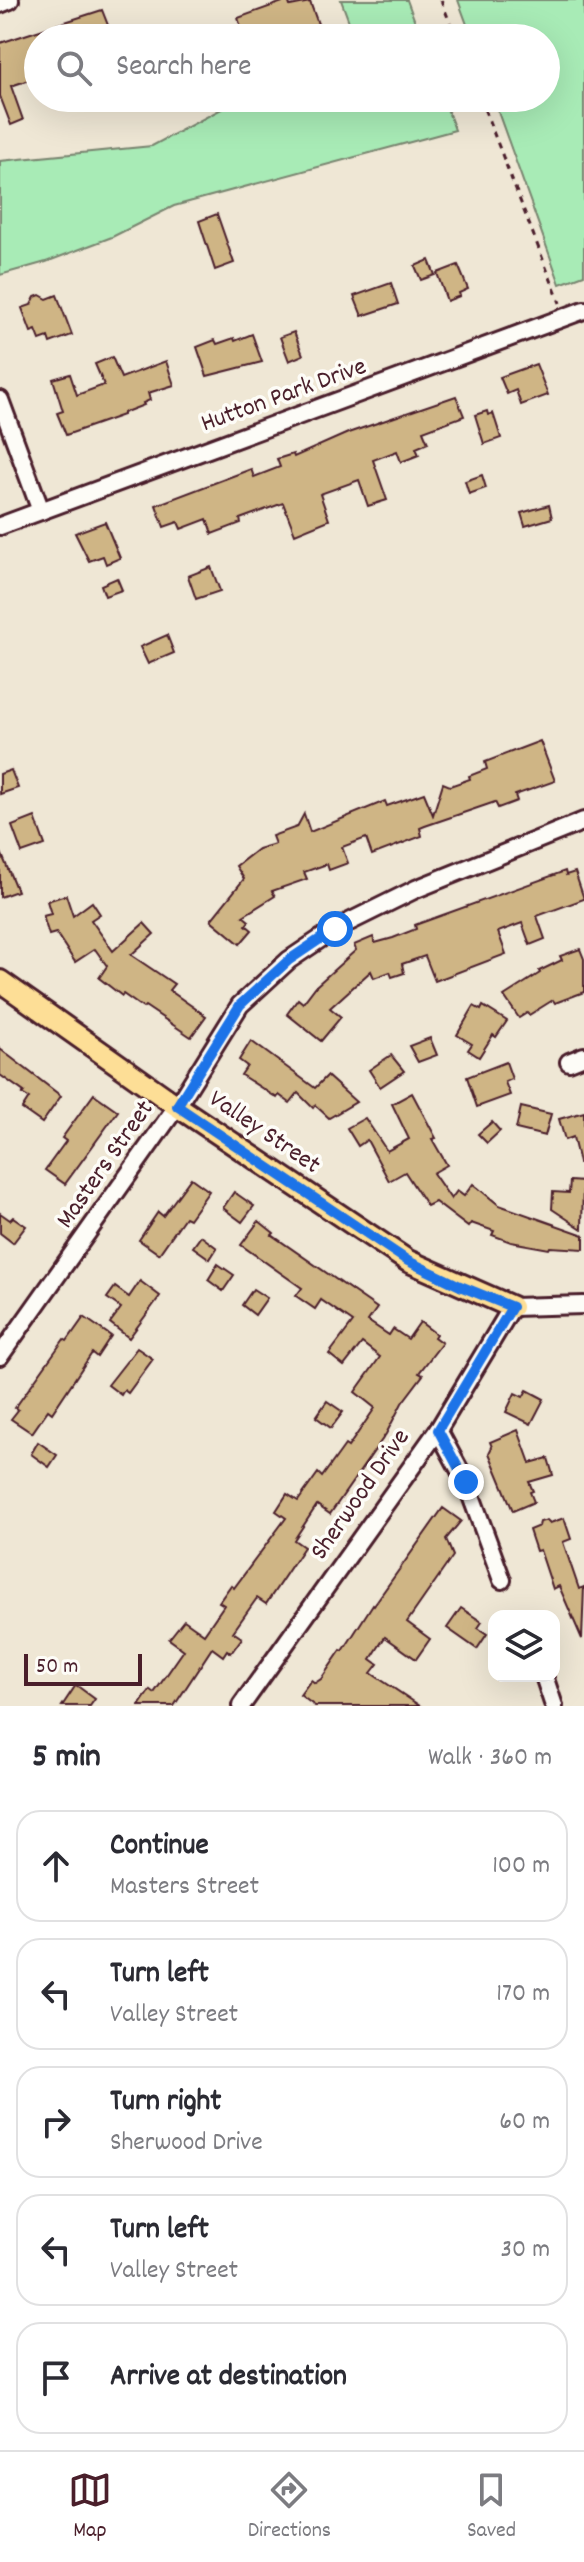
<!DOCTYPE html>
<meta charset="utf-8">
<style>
:root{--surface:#fff;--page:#f7f7f7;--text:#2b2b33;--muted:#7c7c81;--line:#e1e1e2;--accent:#4a1f2b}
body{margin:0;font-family:Dekko,sans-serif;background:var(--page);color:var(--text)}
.controls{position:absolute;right:24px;bottom:24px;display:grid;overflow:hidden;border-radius:16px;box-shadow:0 8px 32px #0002}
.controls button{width:72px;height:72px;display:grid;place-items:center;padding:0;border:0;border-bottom:2px solid var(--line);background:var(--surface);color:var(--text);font:40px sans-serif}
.scale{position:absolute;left:24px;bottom:20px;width:118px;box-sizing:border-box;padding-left:8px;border:4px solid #4a1f2b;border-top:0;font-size:22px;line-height:28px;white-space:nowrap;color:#4a1f2b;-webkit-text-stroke:6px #fdfcf7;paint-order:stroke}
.stop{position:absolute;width:24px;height:24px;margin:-18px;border:6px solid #1a73e8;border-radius:50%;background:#fff}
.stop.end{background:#1a73e8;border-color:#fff;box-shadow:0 2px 8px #0008}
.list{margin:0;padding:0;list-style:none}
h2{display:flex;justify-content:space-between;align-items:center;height:104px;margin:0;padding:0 32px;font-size:34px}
h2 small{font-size:26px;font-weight:400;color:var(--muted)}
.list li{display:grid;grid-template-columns:52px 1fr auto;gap:24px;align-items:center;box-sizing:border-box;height:112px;margin:0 16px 16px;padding:0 16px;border:2px solid var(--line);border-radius:24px}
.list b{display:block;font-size:30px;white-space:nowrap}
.list p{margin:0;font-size:26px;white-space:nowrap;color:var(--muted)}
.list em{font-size:26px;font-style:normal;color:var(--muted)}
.icon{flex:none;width:44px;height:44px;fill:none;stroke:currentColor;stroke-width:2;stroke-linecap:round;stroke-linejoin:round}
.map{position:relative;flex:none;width:584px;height:1706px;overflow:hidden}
.search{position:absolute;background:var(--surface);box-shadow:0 8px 32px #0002;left:24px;right:24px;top:24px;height:88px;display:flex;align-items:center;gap:20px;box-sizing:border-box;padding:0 28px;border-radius:44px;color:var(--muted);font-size:30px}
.sheet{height:744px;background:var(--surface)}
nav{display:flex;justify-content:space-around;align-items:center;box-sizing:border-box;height:112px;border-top:2px solid var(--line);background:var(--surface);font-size:22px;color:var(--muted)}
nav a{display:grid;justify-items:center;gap:4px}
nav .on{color:var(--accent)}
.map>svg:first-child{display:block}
</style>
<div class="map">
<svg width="584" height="1706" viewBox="0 0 584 1706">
<rect width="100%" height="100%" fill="#efe7d5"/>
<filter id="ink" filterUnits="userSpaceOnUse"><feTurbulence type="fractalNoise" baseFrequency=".0125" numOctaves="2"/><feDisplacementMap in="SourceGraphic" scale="16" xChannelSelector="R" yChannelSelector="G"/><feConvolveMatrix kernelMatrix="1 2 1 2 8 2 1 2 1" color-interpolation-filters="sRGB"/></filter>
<g filter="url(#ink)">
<g fill="#a8ebb6" stroke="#798570" stroke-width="2">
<path d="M 341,0 L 407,0 L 421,38 L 355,38 Z"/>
<path d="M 458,0 L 584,0 L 584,275 L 560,284 L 493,98 L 546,98 L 546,38 L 472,38 Z"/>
<path d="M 242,98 L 443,98 L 455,130 L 174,206 L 112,237 L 46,262 L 0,275 L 0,161 L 152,146 Z"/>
</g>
<g fill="#cfb585" stroke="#4a1f2b" stroke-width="2">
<path d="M 288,0 L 290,6 L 310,2 L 318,24 L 294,33 L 291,38 L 245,38 L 238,18 Z"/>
<path d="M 102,10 L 113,38 L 38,38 L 38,77 L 11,86 L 23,120 L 11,125 L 0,96 L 0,43 Z"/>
<path d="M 217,214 L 234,263 L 215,270 L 199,221 Z"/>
<path d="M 429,260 L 435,275 L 421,280 L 415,266 Z"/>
<path d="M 458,265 L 468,289 L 459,293 L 460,296 L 447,301 L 437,273 Z"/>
<path d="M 391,283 L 398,304 L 362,316 L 354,296 Z"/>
<path d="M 40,295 L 47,299 L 57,295 L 72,335 L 50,343 L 48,337 L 40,340 L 36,330 L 31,332 L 22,308 L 31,305 L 35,297 Z"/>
<path d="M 294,332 L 303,355 L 289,361 L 280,337 Z"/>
<path d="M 252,334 L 262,362 L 207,376 L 197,347 L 215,340 L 217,344 L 234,338 L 235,341 Z"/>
<path d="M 112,357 L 121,378 L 166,361 L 174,385 L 148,393 L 150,400 L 143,403 L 144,405 L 123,413 L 123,415 L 66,435 L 57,413 L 63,411 L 53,379 L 70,374 L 77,395 L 104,385 L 95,364 Z"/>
<path d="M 536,364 L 548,395 L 521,405 L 516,390 L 507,394 L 500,377 Z"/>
<path d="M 456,396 L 464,416 L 423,431 L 428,443 L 416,448 L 419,455 L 401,462 L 397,451 L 373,460 L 387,500 L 368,506 L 359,480 L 320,494 L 329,520 L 295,534 L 283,503 L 240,519 L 241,523 L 212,534 L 207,519 L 181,529 L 178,522 L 164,527 L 156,505 L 251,469 L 254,477 L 280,467 L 277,459 L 293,454 L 294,457 L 348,433 Z"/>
<path d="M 487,411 L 488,415 L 493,413 L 501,438 L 484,444 L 475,415 Z"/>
<path d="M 482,475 L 486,488 L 469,494 L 465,481 Z"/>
<path d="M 549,505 L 552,518 L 525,526 L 521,513 Z"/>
<path d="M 105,522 L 120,558 L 106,564 L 103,556 L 89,561 L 75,533 Z"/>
<path d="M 211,567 L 220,591 L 196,599 L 188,576 Z"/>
<path d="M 117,578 L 122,590 L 105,596 L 101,585 Z"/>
<path d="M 167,635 L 174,653 L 148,664 L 140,647 Z"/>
<path d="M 540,741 L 555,781 L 515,795 L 517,801 L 498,808 L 495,802 L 425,826 L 420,828 L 422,836 L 372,855 L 366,838 L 342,847 L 348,863 L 329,870 L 327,864 L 304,872 L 307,879 L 272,891 L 275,896 L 243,916 L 249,921 L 246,925 L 252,930 L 240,944 L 211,920 L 244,879 L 236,866 L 258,849 L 275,844 L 272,836 L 297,827 L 304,814 L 310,832 L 385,801 L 387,806 L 424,793 L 433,815 L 443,783 L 450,786 L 470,779 L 469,776 L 487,769 L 485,762 Z"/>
<path d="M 11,770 L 18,788 L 0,794 L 0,774 Z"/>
<path d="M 35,817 L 45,845 L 22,853 L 12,826 Z"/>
<path d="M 0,850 L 17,891 L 0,897 Z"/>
<path d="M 565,871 L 566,875 L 575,872 L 584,899 L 537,916 L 545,939 L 530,945 L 522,923 L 498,932 L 506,954 L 435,981 L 425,956 L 402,964 L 404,973 L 392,977 L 390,972 L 374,978 L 371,971 L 330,1008 L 341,1017 L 321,1041 L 287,1014 L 298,999 L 303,1003 L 316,986 L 356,950 L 354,945 L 373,937 L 375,943 L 393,938 L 416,929 L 415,925 Z"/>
<path d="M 66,895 L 73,916 L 92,902 L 100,914 L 91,920 L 113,951 L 144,923 L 154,934 L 131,955 L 174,984 L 169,990 L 206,1016 L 191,1037 L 145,1006 L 143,1008 L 123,994 L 122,996 L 99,978 L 107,966 L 95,949 L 75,962 L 56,933 L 49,935 L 43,916 L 51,914 L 47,901 Z"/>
<path d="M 580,949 L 584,959 L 584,992 L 555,1003 L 553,1000 L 529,1015 L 527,1013 L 519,1018 L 504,996 L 540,973 L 539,971 L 562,960 L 560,956 Z"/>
<path d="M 474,1006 L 481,1010 L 483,1006 L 507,1021 L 496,1037 L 493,1035 L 479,1057 L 468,1050 L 472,1044 L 457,1035 Z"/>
<path d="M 430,1038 L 437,1055 L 418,1062 L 409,1046 Z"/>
<path d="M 251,1041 L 315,1088 L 327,1076 L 356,1102 L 329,1118 L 315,1105 L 313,1108 L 298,1093 L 290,1103 L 279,1095 L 277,1098 L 241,1075 L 247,1066 L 239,1060 Z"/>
<path d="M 0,1049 L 61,1096 L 42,1123 L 22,1109 L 29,1098 L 22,1094 L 24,1092 L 0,1075 Z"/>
<path d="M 391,1055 L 404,1071 L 380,1087 L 369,1070 Z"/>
<path d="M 506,1062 L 512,1079 L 505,1082 L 510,1095 L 477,1107 L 467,1077 Z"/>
<path d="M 412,1093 L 436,1138 L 432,1139 L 447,1165 L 433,1173 L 451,1199 L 457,1191 L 464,1196 L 473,1184 L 499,1205 L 584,1235 L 584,1249 L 550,1247 L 549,1249 L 511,1242 L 492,1235 L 494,1231 L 471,1223 L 468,1227 L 435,1202 L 427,1206 L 405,1172 L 389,1181 L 367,1140 L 358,1146 L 347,1128 L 365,1118 L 387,1151 L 409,1139 L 392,1104 Z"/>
<path d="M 94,1094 L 118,1111 L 65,1184 L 45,1170 L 66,1141 L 62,1138 Z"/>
<path d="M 521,1107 L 551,1114 L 545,1136 L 516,1129 Z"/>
<path d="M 584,1112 L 584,1163 L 579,1163 L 573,1137 L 565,1140 L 559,1119 Z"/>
<path d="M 492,1122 L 500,1131 L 487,1143 L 478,1134 Z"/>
<path d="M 191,1178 L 209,1191 L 189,1219 L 185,1217 L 159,1254 L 139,1240 L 158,1212 L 163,1216 Z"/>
<path d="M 570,1181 L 583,1182 L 582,1229 L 552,1209 L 553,1192 L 569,1193 Z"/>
<path d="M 234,1192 L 254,1206 L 242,1222 L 223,1208 Z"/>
<path d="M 0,1213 L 10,1220 L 13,1217 L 26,1226 L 13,1243 L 0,1233 Z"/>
<path d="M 259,1221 L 274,1233 L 272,1235 L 377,1308 L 368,1321 L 389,1335 L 393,1329 L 408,1339 L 420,1322 L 436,1334 L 434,1337 L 442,1343 L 419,1373 L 423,1375 L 402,1403 L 386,1434 L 330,1514 L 317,1505 L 294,1540 L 304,1547 L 266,1604 L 257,1598 L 233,1632 L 242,1638 L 231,1653 L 227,1650 L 223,1656 L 212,1648 L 174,1706 L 139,1706 L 150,1690 L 154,1693 L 184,1650 L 169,1639 L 184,1620 L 204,1634 L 224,1605 L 219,1602 L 231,1585 L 234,1588 L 286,1518 L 276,1511 L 287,1494 L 298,1501 L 318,1473 L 322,1477 L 345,1445 L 348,1447 L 375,1408 L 355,1392 L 380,1357 L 362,1343 L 344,1366 L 329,1354 L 353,1322 L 321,1300 L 315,1309 L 296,1296 L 302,1288 L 241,1245 Z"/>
<path d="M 201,1236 L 217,1248 L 210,1259 L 193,1247 Z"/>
<path d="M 218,1264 L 234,1275 L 223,1291 L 208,1280 Z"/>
<path d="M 140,1281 L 160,1296 L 129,1338 L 110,1323 L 121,1308 L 107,1298 L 115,1287 L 129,1297 Z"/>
<path d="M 253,1289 L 267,1298 L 255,1315 L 242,1305 Z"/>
<path d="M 84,1317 L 111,1336 L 97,1357 L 92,1353 L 52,1413 L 48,1410 L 32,1433 L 11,1419 L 18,1410 L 15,1408 L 64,1339 L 67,1341 Z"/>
<path d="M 137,1348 L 153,1359 L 128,1393 L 124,1390 L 121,1395 L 108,1385 Z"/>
<path d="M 527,1390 L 544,1399 L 531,1424 L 506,1412 L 515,1393 L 523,1397 Z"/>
<path d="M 327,1401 L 343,1412 L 331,1428 L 316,1417 Z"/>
<path d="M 518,1430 L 530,1463 L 548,1458 L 553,1475 L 529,1482 L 533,1491 L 530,1492 L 534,1502 L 513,1511 L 489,1453 L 492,1447 L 490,1442 Z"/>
<path d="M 38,1442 L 57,1455 L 49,1467 L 31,1454 Z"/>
<path d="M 443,1508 L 461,1521 L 446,1539 L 453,1556 L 407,1622 L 430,1639 L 416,1659 L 385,1637 L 371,1659 L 378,1664 L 371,1673 L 420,1706 L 315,1706 L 300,1695 L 311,1680 L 315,1683 L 321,1679 L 341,1650 L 343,1651 L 373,1604 L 374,1605 Z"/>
<path d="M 564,1518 L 571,1539 L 563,1542 L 579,1589 L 584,1587 L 582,1639 L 559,1586 L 553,1589 L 540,1550 L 536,1551 L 529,1530 L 539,1526 L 540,1522 L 547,1520 L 550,1523 Z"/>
<path d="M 461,1608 L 482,1622 L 478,1628 L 487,1634 L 477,1649 L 447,1628 Z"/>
<path d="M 76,1685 L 95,1699 L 90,1706 L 62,1706 Z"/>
</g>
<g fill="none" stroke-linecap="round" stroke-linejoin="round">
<defs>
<g id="minor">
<path d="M 0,4 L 10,0"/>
<path d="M 0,400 L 41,511"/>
<path d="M 0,526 L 584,310"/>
<path d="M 569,1062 L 584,1056"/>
<path d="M 0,1356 L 177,1106 L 240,1005 L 289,960 L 335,929 L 416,889 L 584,821"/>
<path d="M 438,1430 L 466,1482 L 502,1580"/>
<path d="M 544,1676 L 554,1706"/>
<path d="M 241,1706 L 438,1430 L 512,1307 L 584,1305"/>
</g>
<path id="major" d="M 0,981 L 177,1106 L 408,1261 L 512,1307"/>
</defs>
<use href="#minor" stroke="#4a1f2b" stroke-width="22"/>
<use href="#major" stroke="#4a1f2b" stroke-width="26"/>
<g stroke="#4a1f2b" stroke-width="3" stroke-dasharray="6 6" stroke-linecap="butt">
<path d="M 441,0 L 456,38"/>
<path d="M 480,98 L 560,303"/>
</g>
<use href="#minor" stroke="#fdfcf7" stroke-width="16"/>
<use href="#major" stroke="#fdde96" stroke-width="20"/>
</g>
</g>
<g fill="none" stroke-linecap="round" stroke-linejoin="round" filter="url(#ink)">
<path stroke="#1a73e8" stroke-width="10" d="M 335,929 L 289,960 L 240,1005 L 177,1106 L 408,1261 L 460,1286 L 512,1307 L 438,1430 L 466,1482"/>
</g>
<g text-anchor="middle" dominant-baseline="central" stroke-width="7" stroke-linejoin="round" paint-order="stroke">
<g font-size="26" fill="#4a1f2b" stroke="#fdfcf7">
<text transform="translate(284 396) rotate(-20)">Hutton Park Drive</text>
<text transform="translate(264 1133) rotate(34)">Valley Street</text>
<text transform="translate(106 1165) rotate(-55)">Masters Street</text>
<text transform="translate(361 1495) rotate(-55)">Sherwood Drive</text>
</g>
</g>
</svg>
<div class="controls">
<button><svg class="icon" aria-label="layers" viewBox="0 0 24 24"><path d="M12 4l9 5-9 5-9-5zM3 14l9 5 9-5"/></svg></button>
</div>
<div class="scale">50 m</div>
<div class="stop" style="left:335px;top:929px"></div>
<div class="stop end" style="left:466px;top:1482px"></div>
<div class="search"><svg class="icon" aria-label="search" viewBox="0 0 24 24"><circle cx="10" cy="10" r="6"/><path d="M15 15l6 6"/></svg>Search here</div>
</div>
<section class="sheet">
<h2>5 min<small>Walk · 360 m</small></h2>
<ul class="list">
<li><svg class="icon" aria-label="ahead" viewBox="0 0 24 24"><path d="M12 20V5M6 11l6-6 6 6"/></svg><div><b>Continue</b><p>Masters Street</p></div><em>100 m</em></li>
<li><svg class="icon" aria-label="left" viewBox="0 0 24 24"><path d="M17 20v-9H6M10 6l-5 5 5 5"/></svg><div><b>Turn left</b><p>Valley Street</p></div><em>170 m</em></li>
<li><svg class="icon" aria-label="right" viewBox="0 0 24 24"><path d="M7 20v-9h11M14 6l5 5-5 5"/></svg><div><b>Turn right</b><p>Sherwood Drive</p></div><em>60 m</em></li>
<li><svg class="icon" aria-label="left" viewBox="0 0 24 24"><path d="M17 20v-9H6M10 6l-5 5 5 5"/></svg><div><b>Turn left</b><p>Valley Street</p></div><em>30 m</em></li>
<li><svg class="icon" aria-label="arrive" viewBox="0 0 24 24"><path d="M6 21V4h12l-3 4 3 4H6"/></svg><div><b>Arrive at destination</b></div></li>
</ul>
</section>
<nav>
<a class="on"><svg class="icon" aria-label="map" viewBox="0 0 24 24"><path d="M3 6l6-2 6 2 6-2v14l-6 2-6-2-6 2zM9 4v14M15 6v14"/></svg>Map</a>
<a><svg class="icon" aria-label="directions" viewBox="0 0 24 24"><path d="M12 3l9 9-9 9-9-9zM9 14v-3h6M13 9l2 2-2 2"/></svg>Directions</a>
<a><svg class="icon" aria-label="saved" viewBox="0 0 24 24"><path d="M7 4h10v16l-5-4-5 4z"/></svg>Saved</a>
</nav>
